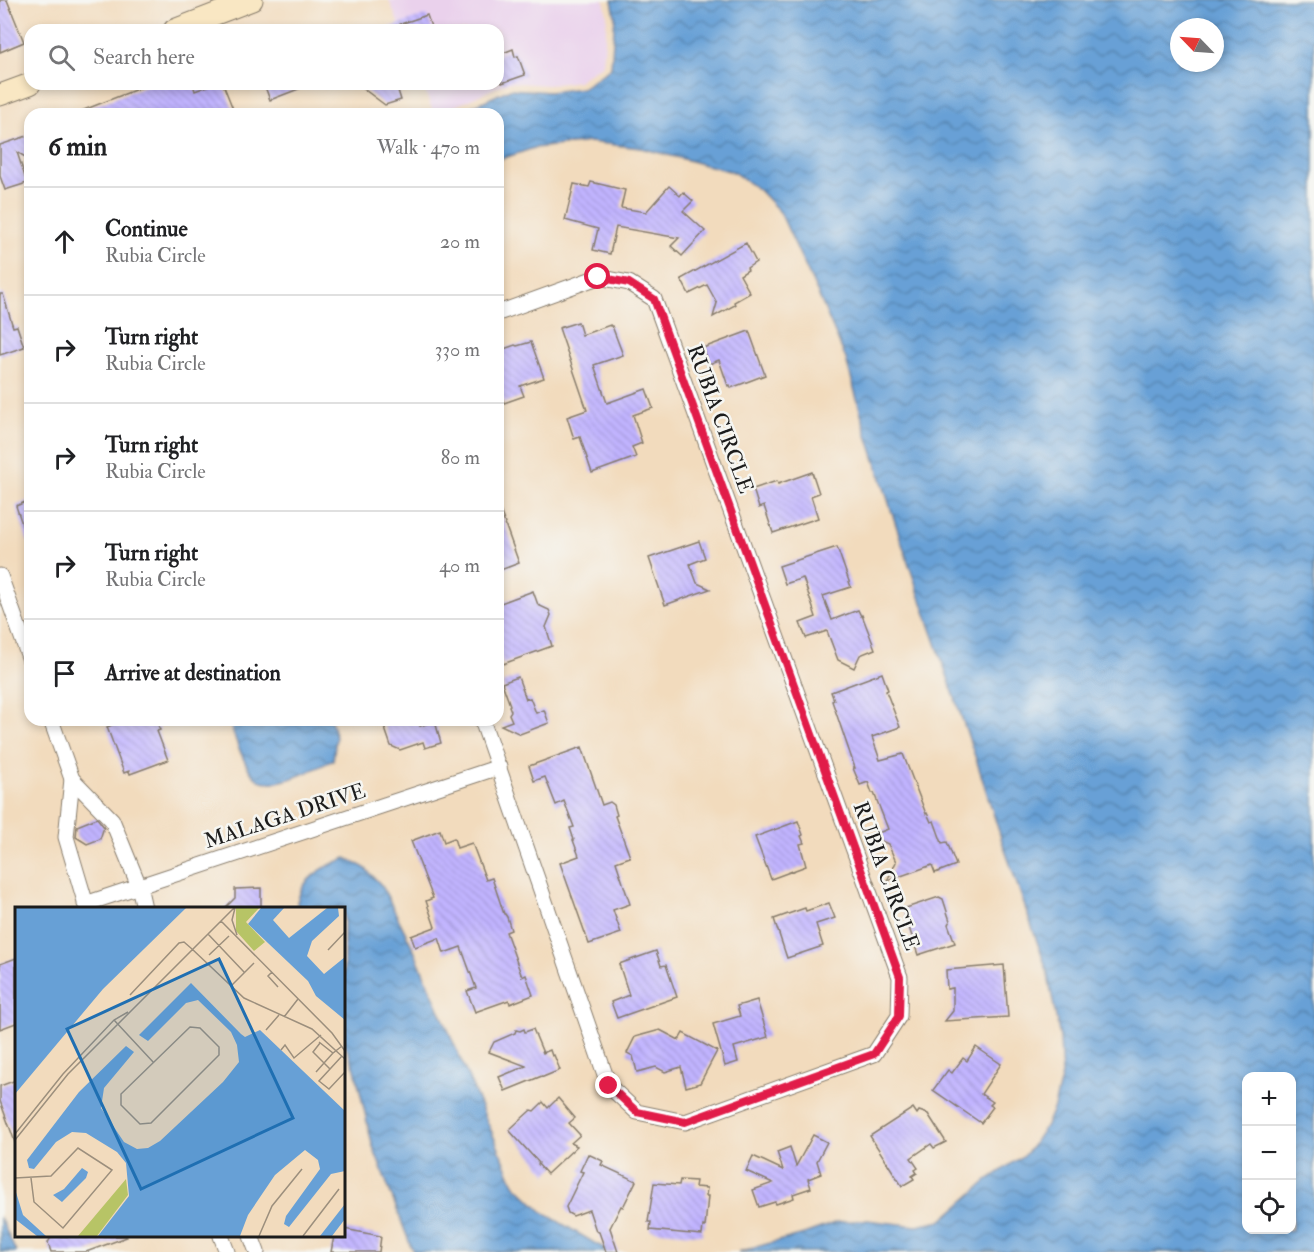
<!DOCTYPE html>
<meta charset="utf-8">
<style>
:root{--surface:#fff;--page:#f2f2f2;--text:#202124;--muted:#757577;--line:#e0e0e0}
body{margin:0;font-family:"IM FELL Double Pica",serif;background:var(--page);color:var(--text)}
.controls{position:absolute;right:18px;bottom:18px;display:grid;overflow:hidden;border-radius:12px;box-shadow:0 3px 9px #0003}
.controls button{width:54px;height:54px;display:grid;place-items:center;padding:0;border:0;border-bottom:2px solid var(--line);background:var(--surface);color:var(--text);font:30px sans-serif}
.compass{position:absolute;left:1170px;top:18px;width:54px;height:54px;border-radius:50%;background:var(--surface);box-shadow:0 3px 9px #0003;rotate:295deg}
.stop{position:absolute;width:18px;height:18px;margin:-14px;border:4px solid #e11d48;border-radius:50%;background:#fff}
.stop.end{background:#e11d48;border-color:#fff;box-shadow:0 2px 6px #0008}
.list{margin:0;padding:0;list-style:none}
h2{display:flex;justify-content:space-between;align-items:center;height:78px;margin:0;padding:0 24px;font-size:26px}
h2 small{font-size:20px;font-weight:400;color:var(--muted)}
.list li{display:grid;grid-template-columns:39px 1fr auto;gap:18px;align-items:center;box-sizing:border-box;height:108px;padding:0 24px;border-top:2px solid var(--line)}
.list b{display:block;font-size:22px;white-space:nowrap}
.list p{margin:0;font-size:20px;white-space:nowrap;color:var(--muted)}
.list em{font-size:20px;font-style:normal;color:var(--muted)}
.icon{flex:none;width:33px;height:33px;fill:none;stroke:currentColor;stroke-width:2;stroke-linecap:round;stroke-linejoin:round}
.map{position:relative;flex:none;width:1314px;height:1252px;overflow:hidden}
.search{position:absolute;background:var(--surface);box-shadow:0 3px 9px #0003;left:24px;top:24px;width:480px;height:66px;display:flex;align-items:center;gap:15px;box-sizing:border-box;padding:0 21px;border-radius:18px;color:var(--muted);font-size:22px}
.panel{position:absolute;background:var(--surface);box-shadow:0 3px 9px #0003;left:24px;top:108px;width:480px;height:618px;border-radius:18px}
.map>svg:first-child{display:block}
</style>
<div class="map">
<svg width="1314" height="1252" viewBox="0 0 1314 1252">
<defs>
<pattern id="water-waves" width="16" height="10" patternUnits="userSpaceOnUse" patternTransform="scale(1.5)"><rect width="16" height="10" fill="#67a0d6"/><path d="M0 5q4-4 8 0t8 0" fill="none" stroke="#5482ad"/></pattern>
<pattern id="building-back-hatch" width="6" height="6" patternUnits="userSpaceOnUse" patternTransform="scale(1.5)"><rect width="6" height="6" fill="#c1b4ff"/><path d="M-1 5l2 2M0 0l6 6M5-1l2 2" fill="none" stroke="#a59ada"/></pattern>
</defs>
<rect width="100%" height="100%" fill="#f6f6f2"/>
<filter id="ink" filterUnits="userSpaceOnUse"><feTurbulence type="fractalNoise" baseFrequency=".0167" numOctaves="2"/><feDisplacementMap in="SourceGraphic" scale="12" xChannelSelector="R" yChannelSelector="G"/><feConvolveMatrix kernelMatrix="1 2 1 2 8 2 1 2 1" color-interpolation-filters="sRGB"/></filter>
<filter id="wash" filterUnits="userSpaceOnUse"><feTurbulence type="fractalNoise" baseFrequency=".008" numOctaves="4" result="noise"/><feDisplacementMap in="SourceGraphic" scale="24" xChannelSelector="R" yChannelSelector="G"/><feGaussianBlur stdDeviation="1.35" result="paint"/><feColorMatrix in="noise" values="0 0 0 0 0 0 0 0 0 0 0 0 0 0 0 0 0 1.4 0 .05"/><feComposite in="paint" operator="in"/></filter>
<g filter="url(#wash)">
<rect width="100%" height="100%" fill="#f2dbbd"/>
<path fill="#ead1ec" d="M 389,0 L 604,0 L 607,16 L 603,64 L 578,81 L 548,85 L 508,82 L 438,114 L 434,114 L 422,84 L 498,84 L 498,30 L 401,30 Z"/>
<g fill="url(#water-waves)" stroke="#425e79" stroke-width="1.5" fill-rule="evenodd">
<path d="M 612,0 L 1314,0 L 1314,1252 L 738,1252 L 804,1234 L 837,1222 L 867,1220 L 917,1226 L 941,1221 L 988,1180 L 1028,1152 L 1046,1125 L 1054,1107 L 1062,1075 L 1060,1038 L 1047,970 L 1002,841 L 978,765 L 907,559 L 867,435 L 846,359 L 819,296 L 780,212 L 759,190 L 733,172 L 641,148 L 590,142 L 534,148 L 498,160 L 498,114 L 456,114 L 510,89 L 549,92 L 582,88 L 611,68 L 615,16 ZM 1179,27 L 1215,27 L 1215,63 L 1179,63 ZM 1246,1076 L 1292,1076 L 1292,1230 L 1246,1230 Z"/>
<path d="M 228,720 L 331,720 L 336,738 L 333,760 C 317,768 269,794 254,776 C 243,764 235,736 228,720 Z"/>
<path d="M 346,858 L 365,868 L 382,886 L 413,948 L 514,1184 L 544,1213 L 596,1244 L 613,1252 L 413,1252 L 372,1144 L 355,1069 L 344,1042 L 344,908 L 298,908 L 297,902 C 299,896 301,889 305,884 C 315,871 331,864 346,858 Z"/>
<path d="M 0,1217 L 16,1252 L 0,1252 Z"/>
</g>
<g id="blocks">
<g fill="url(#building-back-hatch)">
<path d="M 0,0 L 7,0 L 24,42 L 0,52 Z"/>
<path d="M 427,15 L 432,30 L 390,30 L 389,28 Z"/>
<path d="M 513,49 L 515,57 L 518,56 L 525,75 L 502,83 L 498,71 L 498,55 Z"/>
<path d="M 150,84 L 193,84 L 195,91 L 213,84 L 223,84 L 235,114 L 76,114 L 76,113 Z"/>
<path d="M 264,84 L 308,84 L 309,85 L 270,100 Z"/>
<path d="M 357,84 L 396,84 L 401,100 L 385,105 Z"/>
<path d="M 30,135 L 30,160 L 17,152 L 27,183 L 5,190 L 0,176 L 0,145 Z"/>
<path d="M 591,182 L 625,190 L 621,208 L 646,212 L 669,186 L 680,196 L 683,192 L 693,201 L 683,211 L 705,231 L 682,256 L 671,246 L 679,238 L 616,227 L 610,254 L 593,250 L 598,229 L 565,220 L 574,184 L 589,187 Z"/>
<path d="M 746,243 L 756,262 L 747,268 L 748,270 L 740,275 L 750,293 L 734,302 L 735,305 L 713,317 L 717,303 L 707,285 L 689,294 L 681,279 Z"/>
<path d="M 0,294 L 3,294 L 13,327 L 17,326 L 24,347 L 0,355 Z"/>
<path d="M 578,322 L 582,335 L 610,325 L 610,326 L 612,326 L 623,355 L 594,365 L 607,403 L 646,389 L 653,408 L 633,415 L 642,443 L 632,447 L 636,457 L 592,473 L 580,437 L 574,439 L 567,417 L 587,410 L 559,328 Z"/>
<path d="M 749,331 L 765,375 L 731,388 L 730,385 L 728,386 L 719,360 L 709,364 L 703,348 Z"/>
<path d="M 531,342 L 544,378 L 520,386 L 524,396 L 504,403 L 498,387 L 498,351 L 515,345 L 517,346 Z"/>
<path d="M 812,472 L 819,493 L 811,496 L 818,518 L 773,533 L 764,506 L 759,508 L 753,489 L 777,481 L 778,484 Z"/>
<path d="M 30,500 L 30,541 L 28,542 L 16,506 Z"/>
<path d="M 498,510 L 500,510 L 519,563 L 498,571 Z"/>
<path d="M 699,541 L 705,558 L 690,564 L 697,583 L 710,589 L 665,605 L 649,558 Z"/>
<path d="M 837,547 L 851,587 L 823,596 L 832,620 L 858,610 L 861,616 L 862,615 L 875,649 L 860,655 L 854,668 L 838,660 L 827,631 L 806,638 L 800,623 L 816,617 L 803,578 L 785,584 L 779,566 Z"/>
<path d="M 533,591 L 538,605 L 549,610 L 551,615 L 546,627 L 552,646 L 503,664 L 498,650 L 498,604 Z"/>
<path d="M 882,673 L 888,690 L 886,691 L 900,727 L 872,737 L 880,760 L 903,754 L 926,814 L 927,813 L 931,822 L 934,821 L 942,843 L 947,842 L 956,865 L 935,873 L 932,865 L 887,881 L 896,862 L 888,844 L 871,836 L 888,829 L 874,793 L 872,793 L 868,782 L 860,785 L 853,768 L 855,768 L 832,701 L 834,700 L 831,692 Z"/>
<path d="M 518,677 L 526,699 L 530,698 L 536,713 L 544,710 L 549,723 L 520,734 L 501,725 L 512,721 L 509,714 L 511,711 L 509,706 L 510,705 L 502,683 Z"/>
<path d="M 124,720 L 156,720 L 160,730 L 157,731 L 168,760 L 130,774 L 129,771 L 124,773 L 107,727 Z"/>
<path d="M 382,720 L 418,720 L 420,726 L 435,721 L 441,743 L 425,748 L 423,742 L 400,750 L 391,746 Z"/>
<path d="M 582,747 L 602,805 L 610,802 L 614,805 L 617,815 L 615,816 L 630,857 L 616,862 L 630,904 L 613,910 L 621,933 L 589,944 L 560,863 L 579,856 L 573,840 L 574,840 L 570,828 L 574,827 L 564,801 L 556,805 L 545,777 L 534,781 L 529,766 Z"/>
<path d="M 97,818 L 104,827 L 100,839 L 87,844 L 76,837 L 77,826 Z"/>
<path d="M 798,821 L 803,835 L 801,836 L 804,843 L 800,844 L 806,866 L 771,879 L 755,837 Z"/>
<path d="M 440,830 L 444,842 L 454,838 L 457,848 L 472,843 L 486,880 L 492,878 L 504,914 L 505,914 L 507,917 L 511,930 L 506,932 L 522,977 L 526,975 L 533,995 L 510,1004 L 509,1000 L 475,1012 L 467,991 L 476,988 L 461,947 L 444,953 L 439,938 L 415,947 L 411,936 L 435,927 L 426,901 L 433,898 L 411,841 Z"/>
<path d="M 261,888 L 261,909 L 224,909 L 235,898 L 235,889 Z"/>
<path d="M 939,897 L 943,899 L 950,921 L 948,924 L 955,943 L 918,955 L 903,909 Z"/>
<path d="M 829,903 L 835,918 L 816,924 L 823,946 L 787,958 L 774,919 L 805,908 L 806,911 Z"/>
<path d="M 656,951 L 661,966 L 666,965 L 677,997 L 617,1018 L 611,1002 L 629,995 L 619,964 Z"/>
<path d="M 16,958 L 16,1023 L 0,1029 L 0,964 Z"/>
<path d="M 1004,965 L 1008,1017 L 945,1021 L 953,1011 L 953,988 L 947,989 L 946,970 Z"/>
<path d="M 757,1000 L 768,1037 L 734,1047 L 738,1062 L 725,1066 L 713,1024 L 740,1016 L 737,1006 Z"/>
<path d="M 524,1029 L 525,1032 L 533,1029 L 543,1053 L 550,1050 L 552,1056 L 554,1055 L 560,1070 L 543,1077 L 542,1076 L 505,1091 L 499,1077 L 526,1066 L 489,1052 L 494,1042 L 515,1033 L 516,1030 L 520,1031 Z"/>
<path d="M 660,1030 L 679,1040 L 683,1033 L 717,1051 L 700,1083 L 686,1087 L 681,1067 L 665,1072 L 656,1067 L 637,1072 L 633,1056 L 627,1053 L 635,1037 Z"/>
<path d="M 976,1047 L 1001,1064 L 981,1094 L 993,1102 L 990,1105 L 993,1107 L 981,1123 L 933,1090 L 948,1070 L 952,1073 L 963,1058 L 967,1061 Z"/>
<path d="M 16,1080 L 16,1141 L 15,1142 L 0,1101 L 0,1086 Z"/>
<path d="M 558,1098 L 575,1118 L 569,1123 L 580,1135 L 571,1143 L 577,1146 L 547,1174 L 538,1164 L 539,1163 L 509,1130 L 531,1110 L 534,1111 L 543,1102 L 548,1108 Z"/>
<path d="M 913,1108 L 917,1114 L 919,1111 L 928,1114 L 946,1142 L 934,1148 L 931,1144 L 911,1158 L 918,1168 L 915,1170 L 917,1173 L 912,1176 L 914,1179 L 902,1186 L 870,1136 Z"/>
<path d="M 813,1135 L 827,1142 L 817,1161 L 821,1174 L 808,1179 L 811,1188 L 793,1194 L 794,1198 L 776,1204 L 775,1202 L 759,1207 L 753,1190 L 773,1183 L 746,1171 L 753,1156 L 783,1170 L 777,1152 L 790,1147 L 796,1166 Z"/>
<path d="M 588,1154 L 603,1161 L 601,1165 L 636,1181 L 623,1207 L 621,1206 L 610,1228 L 618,1252 L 606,1252 L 599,1232 L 596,1231 L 589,1210 L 573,1216 L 568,1213 L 566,1207 L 583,1172 L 580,1171 Z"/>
<path d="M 680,1180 L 696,1181 L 695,1187 L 707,1188 L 706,1196 L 708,1196 L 705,1227 L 703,1226 L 702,1235 L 650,1230 L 651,1222 L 648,1222 L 654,1183 L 679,1185 Z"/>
<path d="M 344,1229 L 381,1236 L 379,1252 L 331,1252 L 334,1236 L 344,1236 Z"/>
<path d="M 55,1236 L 126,1236 L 127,1237 L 86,1252 L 51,1252 L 48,1243 L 51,1237 Z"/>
</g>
</g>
</g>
<g filter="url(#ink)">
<use href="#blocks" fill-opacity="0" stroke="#877c6c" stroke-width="1.5"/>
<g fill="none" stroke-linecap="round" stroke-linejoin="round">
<defs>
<g id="minor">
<path d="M 0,576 L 30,660"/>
<path d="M 51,720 L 72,779 L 112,820 L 139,886 L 144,908"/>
<path d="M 482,720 L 609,1086 L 637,1112 L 685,1122 L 874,1054 L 899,1016 L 900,977 L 654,299 L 629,283 L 598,277 L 498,313"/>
<path d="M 72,779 L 66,837 L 87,908"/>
<path d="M 85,904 L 499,767"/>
<path d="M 221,1236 L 227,1252"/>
<path d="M 251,1236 L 257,1252"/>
</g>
<g id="secondary">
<path d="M 174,30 L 252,0"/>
<path d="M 0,95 L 30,84"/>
</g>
</defs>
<use href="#minor" stroke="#877c6c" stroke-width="17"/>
<use href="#secondary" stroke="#877c6c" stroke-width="23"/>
<use href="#minor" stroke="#fff" stroke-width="15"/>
<use href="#secondary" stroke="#f9e7c3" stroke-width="21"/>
</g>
</g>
<g fill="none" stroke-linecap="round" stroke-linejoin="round" filter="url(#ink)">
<path stroke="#e11d48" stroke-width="8" d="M 598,277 L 629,283 L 654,299 L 900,977 L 899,1016 L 874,1054 L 685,1122 L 637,1112 L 609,1086"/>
</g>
<g text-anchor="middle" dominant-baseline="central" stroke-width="5" stroke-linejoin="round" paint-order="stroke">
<g font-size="21" fill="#1c1c1c" stroke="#f6f6f2">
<text transform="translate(720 419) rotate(70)">RUBIA CIRCLE</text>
<text transform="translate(285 816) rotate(-18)">MALAGA DRIVE</text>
<text transform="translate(886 876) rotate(70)">RUBIA CIRCLE</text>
</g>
</g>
<g transform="translate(15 907)">
<rect width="330" height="330" fill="#f2dbbd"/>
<path d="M 221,1 L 244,1 L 231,15 L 250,35 L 239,44 L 221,24 Z" fill="#b7c466"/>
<path d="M 111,272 L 113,288 L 85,325 L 82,329 L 63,329 Z" fill="#b7c466"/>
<path d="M 0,1 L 171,1 L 88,82 L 0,187 ZM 246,1 L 269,1 L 258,13 L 274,31 L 312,1 L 323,1 L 324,9 L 297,34 L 292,49 L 309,67 L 330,50 L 330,113 L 301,89 L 293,74 L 233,17 ZM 176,76 L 226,127 L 230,130 L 245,123 L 330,204 L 330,264 L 316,267 L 274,320 L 269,317 L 271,309 L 305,262 L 303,253 L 290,243 L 260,268 L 233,308 L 225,329 L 83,329 L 114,289 L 111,256 L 102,245 L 71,226 L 57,225 L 41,235 L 19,262 L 14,261 L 12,253 L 64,185 L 111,139 L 119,145 L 89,181 L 86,201 L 109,235 L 122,242 L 133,241 L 145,234 L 208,175 L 224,155 L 222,138 L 216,125 L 183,93 L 171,96 L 133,134 L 124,128 ZM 67,261 L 73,265 L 71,271 L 47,295 L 38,288 L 49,282 ZM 0,282 L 8,308 L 31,329 L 22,329 L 0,312 ZM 330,297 L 330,312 L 317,329 L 305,329 Z" fill="#67a0d6"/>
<path fill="none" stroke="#9c8f7d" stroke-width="1.5" d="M 220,1 L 217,13 L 222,28M 206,14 L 317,126 L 330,144M 193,27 L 229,65M 177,42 L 229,91 L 297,122 L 330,152M 313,43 L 330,25M 194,48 L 214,29M 257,65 L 253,69 L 263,80M 216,79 L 239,56M 115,88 L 164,36 L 169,35 L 177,42M 269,110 L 283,92M 99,113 L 139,156M 175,120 L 185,121 L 204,140 L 204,148 L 136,216 L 125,217 L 106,198 L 106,187 ZM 251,123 L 264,108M 304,135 L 318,146 L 327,139M 266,143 L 270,138 L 279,151 L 306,128M 327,149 L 304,174 L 314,182 L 330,165M 315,162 L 309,156 L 318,146M 301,165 L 309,156 L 298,145 L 305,136M 0,227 L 48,167 L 99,113 L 113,105M 0,233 L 53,167 L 219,1M 0,271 L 36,269 L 63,241 L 97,263 L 48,321 L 19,295 L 16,271M 244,329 L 257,299 L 287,262M 288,329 L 324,282"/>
<path fill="#1f6fb2" fill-opacity="0.15" stroke="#1f6fb2" stroke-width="3" d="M 204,52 L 278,211 L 126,282 L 52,122 Z"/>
<rect width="330" height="330" fill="none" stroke="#1c1c1c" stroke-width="3"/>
</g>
</svg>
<div class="controls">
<button>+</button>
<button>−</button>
<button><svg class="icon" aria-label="locate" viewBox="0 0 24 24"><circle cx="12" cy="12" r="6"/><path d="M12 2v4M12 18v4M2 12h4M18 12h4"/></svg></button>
</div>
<svg class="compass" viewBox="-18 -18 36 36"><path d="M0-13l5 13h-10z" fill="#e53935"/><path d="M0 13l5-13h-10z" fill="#757577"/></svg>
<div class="stop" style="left:598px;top:277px"></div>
<div class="stop end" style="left:609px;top:1086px"></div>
<div class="search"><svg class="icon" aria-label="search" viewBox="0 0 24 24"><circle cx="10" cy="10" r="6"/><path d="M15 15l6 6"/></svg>Search here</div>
<section class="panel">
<h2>6 min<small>Walk · 470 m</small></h2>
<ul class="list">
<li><svg class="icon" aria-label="ahead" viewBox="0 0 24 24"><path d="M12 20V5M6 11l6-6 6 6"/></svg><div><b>Continue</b><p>Rubia Circle</p></div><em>20 m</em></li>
<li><svg class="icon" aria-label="right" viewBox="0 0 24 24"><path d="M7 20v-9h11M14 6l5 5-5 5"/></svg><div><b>Turn right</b><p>Rubia Circle</p></div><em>330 m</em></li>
<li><svg class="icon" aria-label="right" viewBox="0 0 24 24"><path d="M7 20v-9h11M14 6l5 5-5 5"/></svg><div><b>Turn right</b><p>Rubia Circle</p></div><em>80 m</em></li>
<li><svg class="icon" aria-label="right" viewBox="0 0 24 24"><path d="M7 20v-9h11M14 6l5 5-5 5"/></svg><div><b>Turn right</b><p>Rubia Circle</p></div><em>40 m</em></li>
<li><svg class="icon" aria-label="arrive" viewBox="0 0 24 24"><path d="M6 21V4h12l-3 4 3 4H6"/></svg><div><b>Arrive at destination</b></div></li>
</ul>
</section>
</div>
